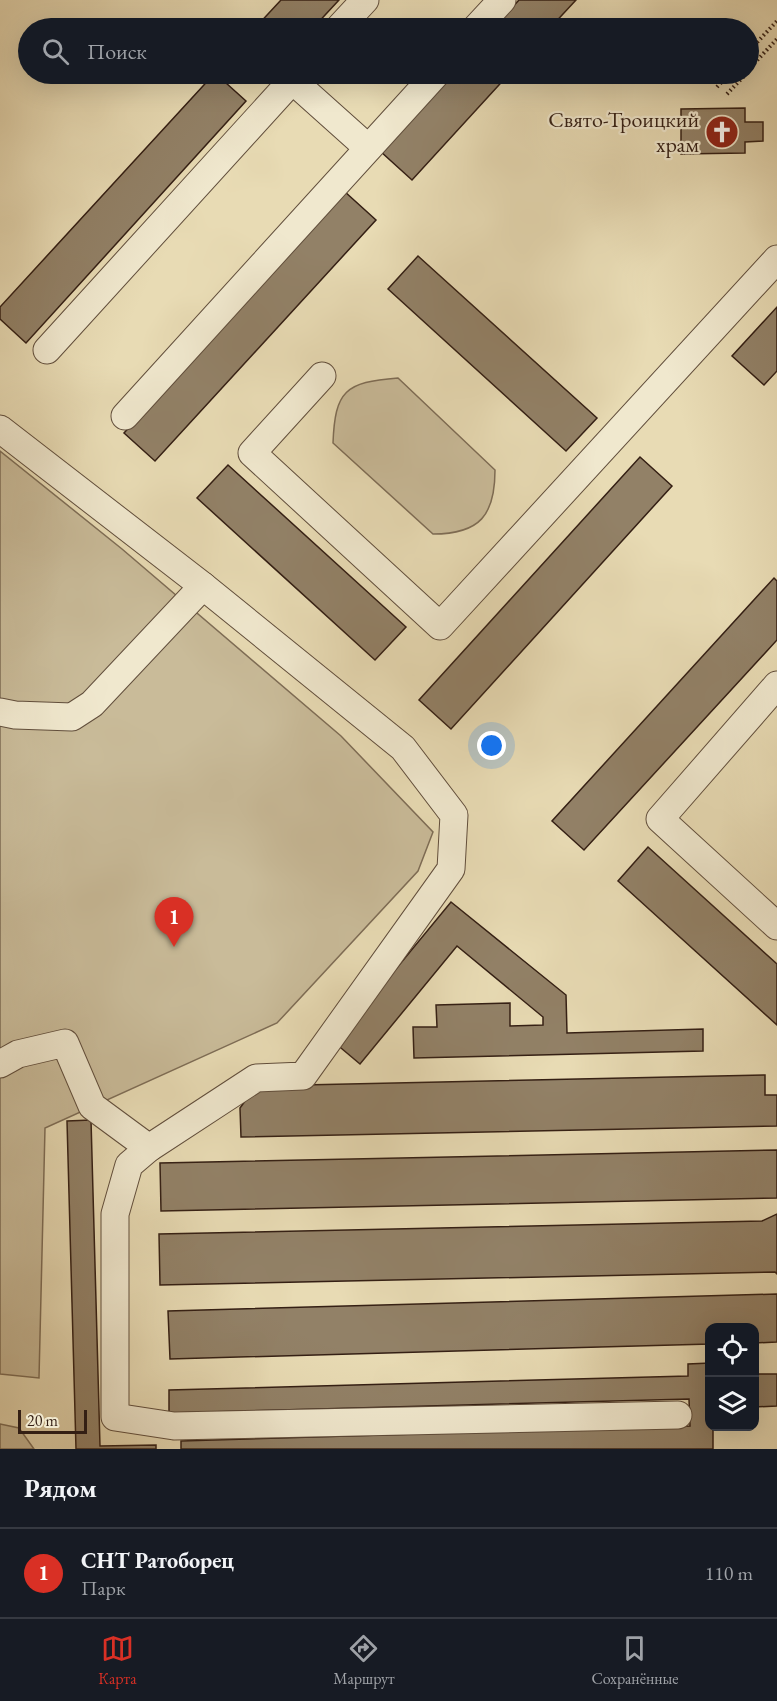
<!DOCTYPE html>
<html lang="ru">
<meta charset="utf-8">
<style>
:root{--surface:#171b24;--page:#20242c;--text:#f1f3f6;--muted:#9ea1a6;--line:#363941;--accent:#d93025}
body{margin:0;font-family:"EB Garamond",serif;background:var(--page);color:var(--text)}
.controls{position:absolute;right:18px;bottom:18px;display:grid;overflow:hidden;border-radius:12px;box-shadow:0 6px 24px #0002}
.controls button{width:54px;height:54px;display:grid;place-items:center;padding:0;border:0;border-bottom:2px solid var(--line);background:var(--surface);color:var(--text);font:30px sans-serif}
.scale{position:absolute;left:18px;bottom:15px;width:69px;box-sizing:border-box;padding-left:6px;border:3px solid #341f14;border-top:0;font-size:16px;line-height:21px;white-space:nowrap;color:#341f14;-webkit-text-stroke:4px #f0e8ce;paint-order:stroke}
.you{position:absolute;left:492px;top:746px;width:21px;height:21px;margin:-15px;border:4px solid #fff;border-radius:50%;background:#1a73e8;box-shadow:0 0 0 9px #1a73e833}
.badge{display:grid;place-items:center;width:39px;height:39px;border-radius:50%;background:var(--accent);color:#fff;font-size:20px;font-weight:700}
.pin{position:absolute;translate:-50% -50px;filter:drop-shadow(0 2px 3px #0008)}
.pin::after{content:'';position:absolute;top:32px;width:21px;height:18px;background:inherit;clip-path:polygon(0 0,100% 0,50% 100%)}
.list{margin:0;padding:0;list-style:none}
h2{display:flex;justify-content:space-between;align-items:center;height:78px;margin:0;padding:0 24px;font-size:26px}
h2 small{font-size:20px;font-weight:400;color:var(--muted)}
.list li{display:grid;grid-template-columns:39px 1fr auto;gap:18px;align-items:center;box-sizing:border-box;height:90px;padding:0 24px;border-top:2px solid var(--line)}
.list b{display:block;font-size:22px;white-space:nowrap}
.list p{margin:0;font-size:20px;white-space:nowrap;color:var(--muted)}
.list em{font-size:20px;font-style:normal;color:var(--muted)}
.icon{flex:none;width:33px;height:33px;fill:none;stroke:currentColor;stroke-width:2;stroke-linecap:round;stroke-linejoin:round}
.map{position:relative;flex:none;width:777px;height:1449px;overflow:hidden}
.search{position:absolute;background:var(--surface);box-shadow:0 6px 24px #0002;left:18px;right:18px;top:18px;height:66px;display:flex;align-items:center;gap:15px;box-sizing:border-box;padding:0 21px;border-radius:33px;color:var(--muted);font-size:22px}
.sheet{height:168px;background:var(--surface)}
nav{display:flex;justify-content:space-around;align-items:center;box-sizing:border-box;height:84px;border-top:2px solid var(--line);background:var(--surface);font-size:16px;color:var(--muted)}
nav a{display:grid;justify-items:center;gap:3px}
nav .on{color:var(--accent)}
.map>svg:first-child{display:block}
</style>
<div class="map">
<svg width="777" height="1449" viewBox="0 0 777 1449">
<rect width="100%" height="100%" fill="#e8dbb4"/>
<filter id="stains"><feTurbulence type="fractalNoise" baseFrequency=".00333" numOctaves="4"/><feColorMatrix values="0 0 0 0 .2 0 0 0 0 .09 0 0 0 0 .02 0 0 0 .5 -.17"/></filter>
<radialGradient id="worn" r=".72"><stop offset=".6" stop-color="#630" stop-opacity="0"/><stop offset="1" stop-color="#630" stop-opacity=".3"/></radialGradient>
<g fill="#c9bb99" stroke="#7e6d56" stroke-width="1.5">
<path d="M 398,378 L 495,470 C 495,515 480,534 433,534 L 333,443 C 335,391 345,382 398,378 Z"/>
<path d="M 0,451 L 122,549 L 341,736 L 433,832 L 418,871 L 277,1023 L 45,1128 L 39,1378 L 0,1374 Z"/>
<path d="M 0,1424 L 19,1428 L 34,1449 L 0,1449 Z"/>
</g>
<g fill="#928167" stroke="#341f14" stroke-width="1.5">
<path d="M 281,0 L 339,0 L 313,28 L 255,28 Z"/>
<path d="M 519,0 L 576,0 L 550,28 L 493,28 Z"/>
<path d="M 214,74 L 216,74 L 246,101 L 26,343 L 0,319 L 0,307 Z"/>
<path d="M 451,74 L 509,74 L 412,180 L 380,151 Z"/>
<path d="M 745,108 L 745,122 L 763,122 L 763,141 L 745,142 L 745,153 L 681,154 L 681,109 Z"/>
<path d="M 344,191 L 376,220 L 155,461 L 124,433 Z"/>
<path d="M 418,256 L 597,418 L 566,451 L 388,289 Z"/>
<path d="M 777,307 L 777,371 L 764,385 L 732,356 Z"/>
<path d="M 640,457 L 672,486 L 451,729 L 419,700 Z"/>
<path d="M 228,465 L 406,627 L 375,660 L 197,498 Z"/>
<path d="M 774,578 L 777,581 L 777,640 L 584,850 L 552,821 Z"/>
<path d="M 648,847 L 777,964 L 777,1025 L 618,881 Z"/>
<path d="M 451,902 L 566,995 L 567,1033 L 703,1029 L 703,1051 L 414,1058 L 413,1027 L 437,1027 L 436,1005 L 510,1003 L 510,1026 L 543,1025 L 543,1017 L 457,946 L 360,1064 L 335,1043 Z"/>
<path d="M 765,1075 L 765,1095 L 777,1095 L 777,1126 L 241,1137 L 240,1108 L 256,1086 Z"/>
<path d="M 91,1120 L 100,1446 L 156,1445 L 156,1449 L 76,1449 L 67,1121 Z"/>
<path d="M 777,1150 L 777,1198 L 161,1211 L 160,1163 Z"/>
<path d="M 777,1214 L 777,1274 L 775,1272 L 160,1285 L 159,1234 L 762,1221 Z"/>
<path d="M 777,1294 L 777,1342 L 754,1343 L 754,1328 L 710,1328 L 710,1344 L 170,1359 L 168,1311 Z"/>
<path d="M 710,1363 L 710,1426 L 713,1426 L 713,1449 L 181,1449 L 181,1441 L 690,1426 L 689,1399 L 169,1413 L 169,1390 L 688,1376 L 688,1364 Z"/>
<path d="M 754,1374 L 777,1374 L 777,1406 L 754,1407 Z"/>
</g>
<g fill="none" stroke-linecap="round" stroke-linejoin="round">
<defs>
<g id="minor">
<path d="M 339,28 L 365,0"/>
<path d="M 476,28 L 502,0"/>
<path d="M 292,80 L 368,148"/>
<path d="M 47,350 L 298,74"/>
<path d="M 322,376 L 252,453 L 440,626 L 777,259"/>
<path d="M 125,416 L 436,74"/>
<path d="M 0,429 L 203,586 L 403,748 L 454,815 L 451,869 L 303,1076 L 256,1078 L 149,1148 L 129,1165 L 115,1214 L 115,1417 L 174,1426 L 678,1415"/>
<path d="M 777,685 L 660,819 L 777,926"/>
<path d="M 0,712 L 15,715 L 72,717 L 92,704 L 203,586"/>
<path d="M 0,1064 L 18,1054 L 65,1043 L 92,1106 L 149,1148"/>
</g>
</defs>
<use href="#minor" stroke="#614e3c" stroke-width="29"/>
<g stroke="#341f14" stroke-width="4" stroke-dasharray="1.5 3" stroke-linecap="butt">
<path d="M 748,52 L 777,21"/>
<path d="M 748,70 L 777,39"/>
<path d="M 717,87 L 729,74"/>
<path d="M 727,94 L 746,74"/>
</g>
<use href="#minor" stroke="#f0e8ce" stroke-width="27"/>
</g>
<defs>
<symbol id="church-disc" viewBox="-11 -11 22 22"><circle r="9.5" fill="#8f2418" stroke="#f0e8ce"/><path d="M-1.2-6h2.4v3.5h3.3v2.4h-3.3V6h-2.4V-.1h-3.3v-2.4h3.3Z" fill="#fff"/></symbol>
</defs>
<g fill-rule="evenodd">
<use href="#church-disc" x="703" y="113" width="38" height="38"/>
</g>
<g text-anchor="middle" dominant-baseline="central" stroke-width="4.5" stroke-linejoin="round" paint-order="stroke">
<g font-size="22" fill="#341f14" stroke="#f0e8ce" text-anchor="end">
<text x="699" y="119">Свято-Троицкий<tspan x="699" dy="25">храм</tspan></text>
</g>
</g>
<rect width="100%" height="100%" filter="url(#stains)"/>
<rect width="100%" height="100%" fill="url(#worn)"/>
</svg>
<div class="controls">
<button><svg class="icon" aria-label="locate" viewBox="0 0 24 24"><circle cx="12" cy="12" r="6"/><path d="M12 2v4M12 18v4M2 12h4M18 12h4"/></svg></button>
<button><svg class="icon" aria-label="layers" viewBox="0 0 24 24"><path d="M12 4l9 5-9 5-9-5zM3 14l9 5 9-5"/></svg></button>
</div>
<div class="scale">20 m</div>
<div class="you"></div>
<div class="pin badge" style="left:174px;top:947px">1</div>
<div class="search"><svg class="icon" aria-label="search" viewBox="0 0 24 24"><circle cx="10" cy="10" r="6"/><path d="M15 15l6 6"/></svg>Поиск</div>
</div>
<section class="sheet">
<h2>Рядом<small></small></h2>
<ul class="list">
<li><span class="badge">1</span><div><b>СНТ Ратоборец</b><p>Парк</p></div><em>110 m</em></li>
</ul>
</section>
<nav>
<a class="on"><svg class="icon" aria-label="map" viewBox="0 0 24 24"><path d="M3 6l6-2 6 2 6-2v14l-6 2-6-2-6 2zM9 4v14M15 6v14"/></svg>Карта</a>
<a><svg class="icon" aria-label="directions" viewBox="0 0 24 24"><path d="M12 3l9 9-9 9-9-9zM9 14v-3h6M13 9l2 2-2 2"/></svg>Маршрут</a>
<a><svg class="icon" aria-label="saved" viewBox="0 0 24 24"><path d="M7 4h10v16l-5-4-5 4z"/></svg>Сохранённые</a>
</nav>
